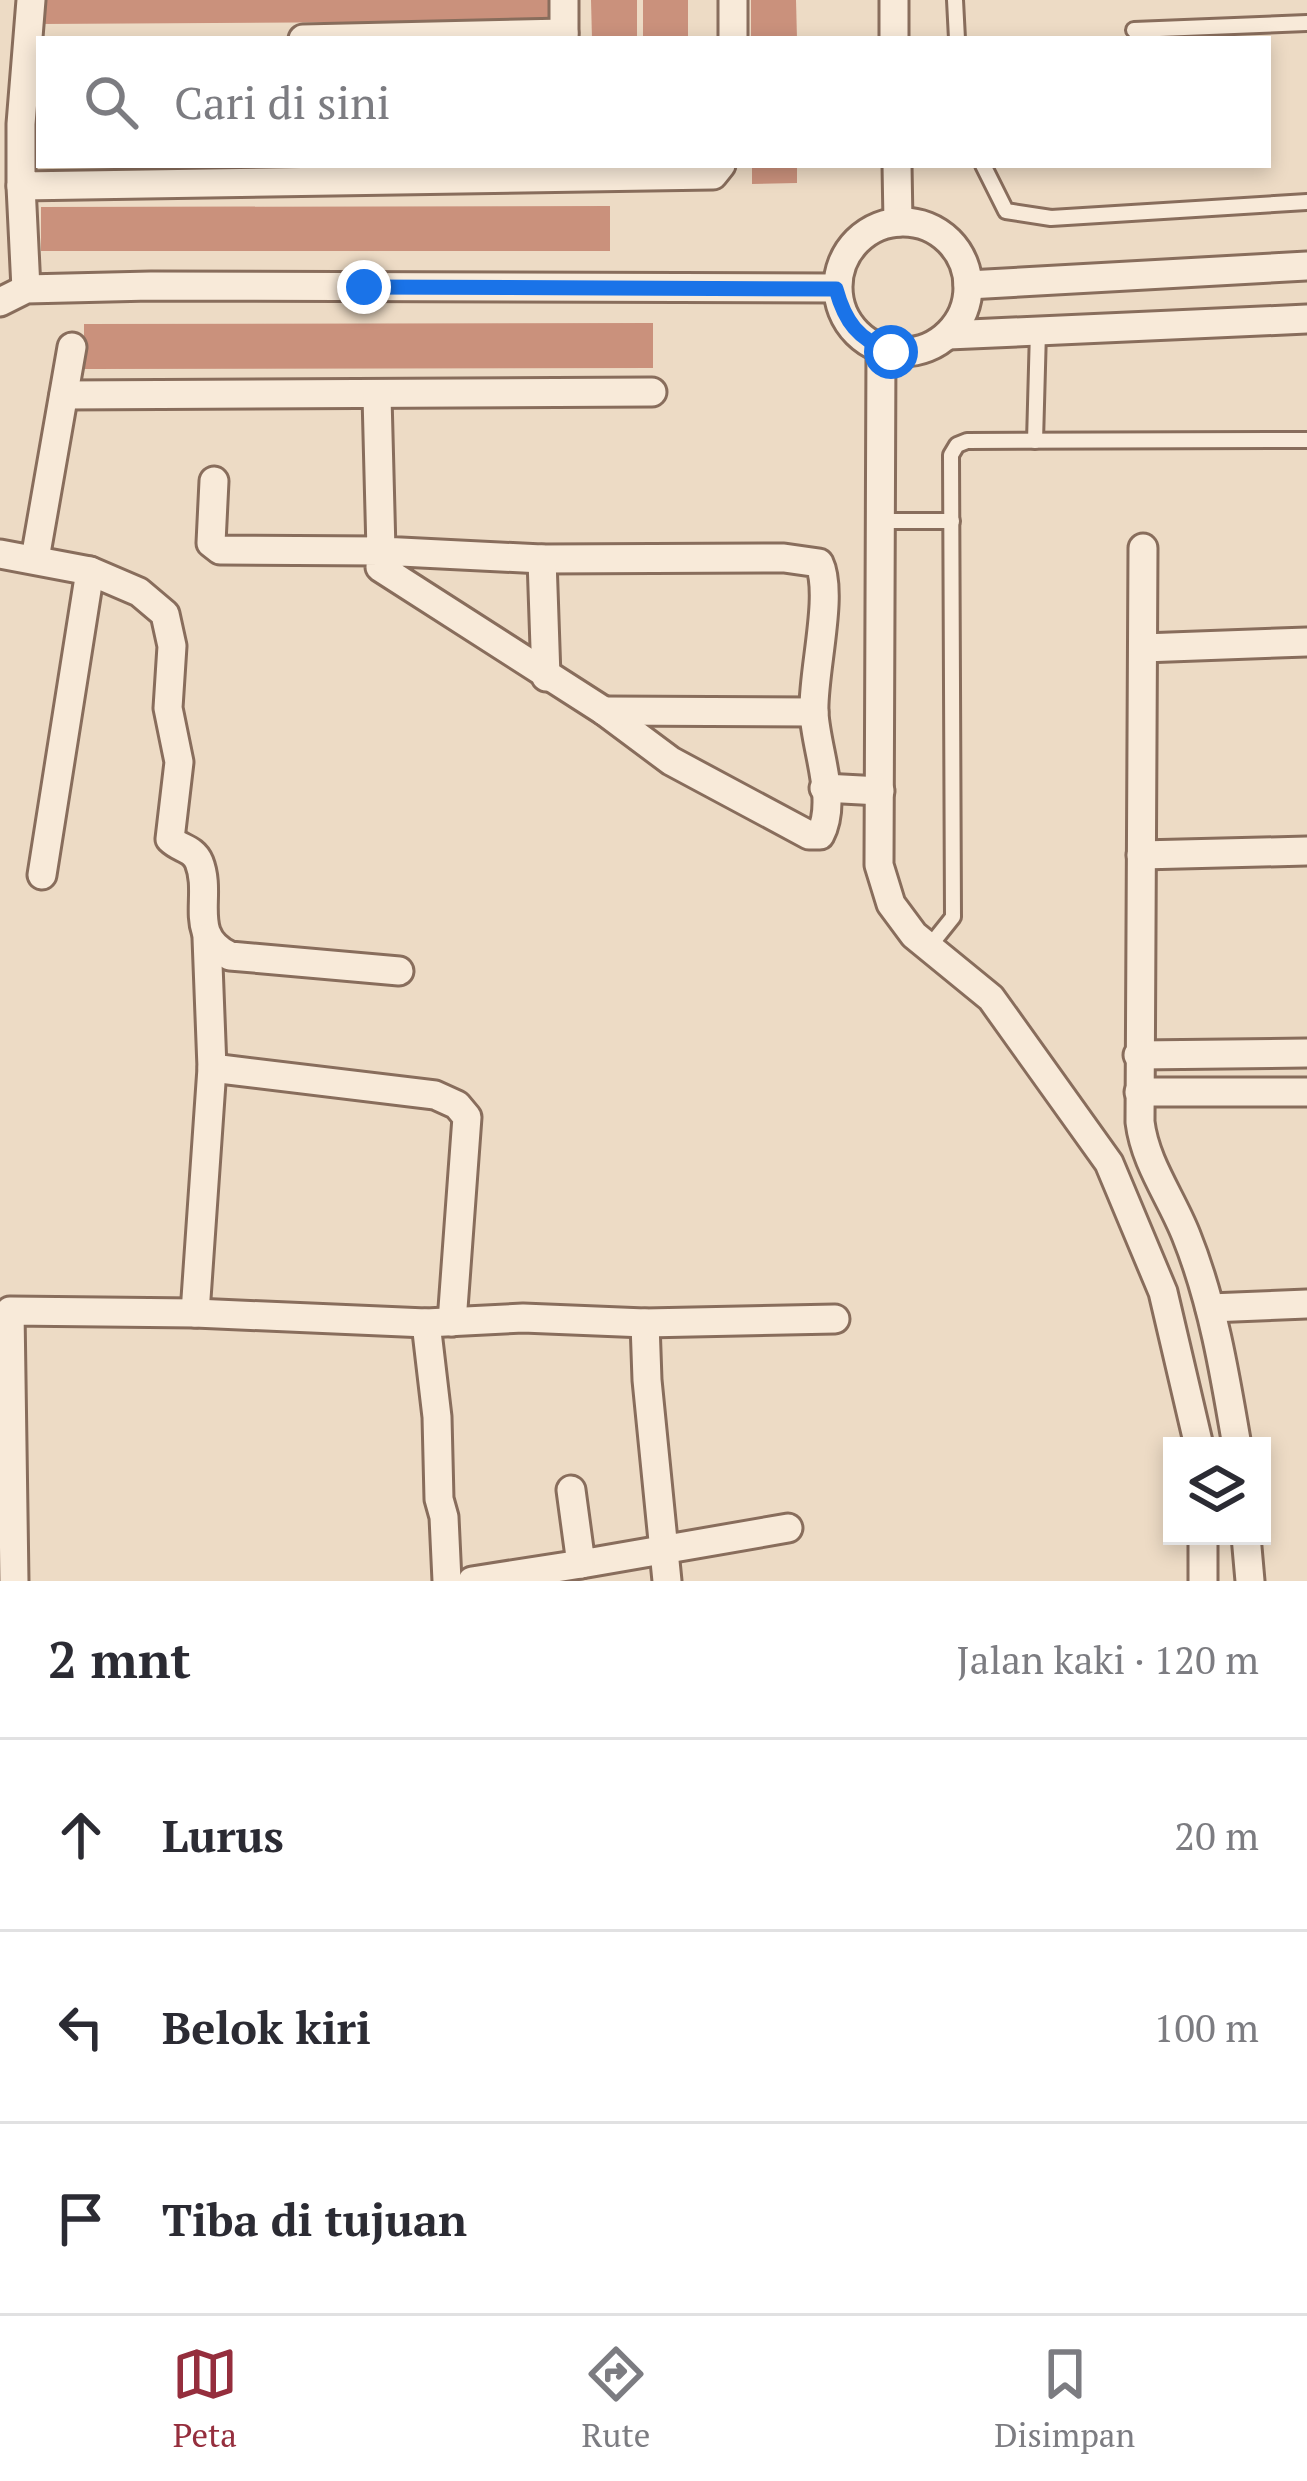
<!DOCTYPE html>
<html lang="id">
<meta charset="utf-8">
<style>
:root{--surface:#fff;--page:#f2f2f3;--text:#2b2b33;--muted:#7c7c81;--line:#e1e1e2;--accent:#952e3d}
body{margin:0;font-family:"PT Serif",serif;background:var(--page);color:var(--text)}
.controls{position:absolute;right:36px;bottom:36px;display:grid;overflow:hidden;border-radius:0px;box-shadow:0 6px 18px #0003}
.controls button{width:108px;height:108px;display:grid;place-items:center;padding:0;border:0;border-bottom:3px solid var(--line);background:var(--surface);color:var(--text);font:60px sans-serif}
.stop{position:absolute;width:36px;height:36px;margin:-27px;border:9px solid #1a73e8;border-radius:50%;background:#fff}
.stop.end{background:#1a73e8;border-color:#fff;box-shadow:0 3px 12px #0008}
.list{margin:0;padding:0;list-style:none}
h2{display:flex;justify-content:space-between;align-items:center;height:156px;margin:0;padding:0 48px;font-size:51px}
h2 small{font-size:39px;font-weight:400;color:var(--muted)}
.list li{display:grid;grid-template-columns:78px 1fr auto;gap:36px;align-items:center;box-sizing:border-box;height:192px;padding:0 48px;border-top:3px solid var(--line)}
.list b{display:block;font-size:45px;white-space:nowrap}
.list em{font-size:39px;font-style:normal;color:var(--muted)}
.icon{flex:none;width:66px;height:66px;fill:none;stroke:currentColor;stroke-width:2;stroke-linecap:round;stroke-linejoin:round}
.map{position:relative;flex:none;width:1307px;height:1581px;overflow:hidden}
.search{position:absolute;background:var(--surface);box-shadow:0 6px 18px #0003;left:36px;right:36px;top:36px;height:132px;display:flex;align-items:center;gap:30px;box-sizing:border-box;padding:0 42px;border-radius:0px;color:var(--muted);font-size:45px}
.sheet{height:732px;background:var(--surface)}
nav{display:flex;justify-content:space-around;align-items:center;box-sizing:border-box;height:168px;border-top:3px solid var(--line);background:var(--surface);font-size:33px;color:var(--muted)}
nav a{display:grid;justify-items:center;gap:6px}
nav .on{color:var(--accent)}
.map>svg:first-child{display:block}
</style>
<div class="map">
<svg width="1307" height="1581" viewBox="0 0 1307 1581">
<rect width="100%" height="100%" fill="#eddbc5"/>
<g fill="#ca917c">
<path d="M 39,0 L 556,0 L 556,21 L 39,24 Z"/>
<path d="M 591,0 L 637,0 L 637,39 L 592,39 Z"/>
<rect x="643" y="0" width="45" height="39"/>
<path d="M 751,0 L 796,0 L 797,39 L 751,39 Z"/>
<path d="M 752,165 L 797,165 L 797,183 L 752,184 Z"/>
<path d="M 610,206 L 610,251 L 41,251 L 41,207 Z"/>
<path d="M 653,323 L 653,368 L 84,369 L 84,324 Z"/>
</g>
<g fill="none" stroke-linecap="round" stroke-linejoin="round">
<defs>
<g id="service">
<path d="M 955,0 L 957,39"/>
<path d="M 1134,30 L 1307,23"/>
<path d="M 983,165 L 1006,211 L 1051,218 L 1307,202"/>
<path d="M 1035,441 L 1038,331"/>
<path d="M 881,521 L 952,521"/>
<path d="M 929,947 L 953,917 L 951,455 L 957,445 L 967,441 L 1307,440"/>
</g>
<g id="minor">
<path d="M 31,0 L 21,124 L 21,186 L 713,175 L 721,165"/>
<path d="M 564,0 L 564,39"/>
<path d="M 894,0 L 894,39"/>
<path d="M 303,39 L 564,33"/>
<path d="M 733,39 L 733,0"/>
<path d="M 897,165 L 898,222"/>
<path d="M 21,186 L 26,289"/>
<circle cx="903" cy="287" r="65"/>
<path d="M 968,285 L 1307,266"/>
<path d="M 0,302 L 26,289 L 151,286 L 836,288"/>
<path d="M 948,335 L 1307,319"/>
<path d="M 881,348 L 879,865 L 891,904 L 914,935 L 991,998 L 1109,1163 L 1163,1292 L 1199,1446"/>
<path d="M 64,395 L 652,392"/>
<path d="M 214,481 L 211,543 L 220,550 L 381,551 L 542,559 L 784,558 L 819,563 C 834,594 812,675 814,713 C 816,750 838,801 820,835 L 809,835 L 671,761 L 604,711 L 381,568 L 380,567 L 381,551 L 377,396"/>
<path d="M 1143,548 L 1140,1122 C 1145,1163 1171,1197 1186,1235 C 1213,1302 1225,1375 1237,1446"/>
<path d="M 0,554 L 90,571 L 139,592 L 165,614 L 172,646 L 168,708 L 179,762 L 170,839 C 180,849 193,848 199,862 C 213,897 186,935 230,956 L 399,971"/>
<path d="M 35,559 L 72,347"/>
<path d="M 542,559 L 546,677"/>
<path d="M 1143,648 L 1307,642"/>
<path d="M 604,711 L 814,712"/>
<path d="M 824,788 L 880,791"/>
<path d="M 1141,855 L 1307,851"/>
<path d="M 42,875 L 90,571"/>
<path d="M 1138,1055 L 1307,1053"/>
<path d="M 212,1068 L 435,1095 L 457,1105 L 467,1117 L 452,1322"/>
<path d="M 1139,1092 L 1307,1092"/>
<path d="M 1210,1308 L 1307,1304"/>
<path d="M 195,1313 L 212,1068 L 207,938"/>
<path d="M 426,1323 L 437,1417 L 439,1499 L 444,1517 L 447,1581"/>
<path d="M 645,1323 L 647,1380 L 667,1581"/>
<path d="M 571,1490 L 581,1564 L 788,1528"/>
<path d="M 1246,1536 L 1250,1581"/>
<path d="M 14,1581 L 10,1311 L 195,1313 L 426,1323 L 523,1318 L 645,1323 L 835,1319"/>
<path d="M 472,1581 L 581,1564"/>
<path d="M 1203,1581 L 1203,1536"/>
</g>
</defs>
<use href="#service" stroke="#886d5c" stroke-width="20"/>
<use href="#minor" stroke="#886d5c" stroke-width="33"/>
<use href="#service" stroke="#f8ead9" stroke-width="14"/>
<use href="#minor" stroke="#f8ead9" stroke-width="27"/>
</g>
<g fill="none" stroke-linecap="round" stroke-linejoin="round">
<path stroke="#1a73e8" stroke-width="15" d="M 364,287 L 836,289 C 845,322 858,339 891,352"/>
</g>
</svg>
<div class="controls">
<button><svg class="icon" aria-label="layers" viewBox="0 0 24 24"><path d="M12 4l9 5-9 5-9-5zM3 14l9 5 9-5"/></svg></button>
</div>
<div class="stop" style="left:891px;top:352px"></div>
<div class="stop end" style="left:364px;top:287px"></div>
<div class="search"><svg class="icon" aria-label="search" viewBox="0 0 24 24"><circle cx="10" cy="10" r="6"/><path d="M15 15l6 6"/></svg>Cari di sini</div>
</div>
<section class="sheet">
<h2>2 mnt<small>Jalan kaki · 120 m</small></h2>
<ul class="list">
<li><svg class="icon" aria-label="ahead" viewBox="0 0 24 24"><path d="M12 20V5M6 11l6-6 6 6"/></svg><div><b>Lurus</b></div><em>20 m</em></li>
<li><svg class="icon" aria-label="left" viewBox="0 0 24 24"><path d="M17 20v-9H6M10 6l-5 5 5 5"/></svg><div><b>Belok kiri</b></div><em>100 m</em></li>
<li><svg class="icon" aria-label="arrive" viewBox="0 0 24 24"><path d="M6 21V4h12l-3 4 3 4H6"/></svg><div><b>Tiba di tujuan</b></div></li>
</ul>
</section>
<nav>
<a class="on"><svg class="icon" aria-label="map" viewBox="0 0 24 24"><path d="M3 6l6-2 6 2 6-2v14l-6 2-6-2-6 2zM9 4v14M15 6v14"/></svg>Peta</a>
<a><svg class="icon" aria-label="directions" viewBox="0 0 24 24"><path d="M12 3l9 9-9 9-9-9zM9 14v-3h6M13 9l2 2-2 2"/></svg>Rute</a>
<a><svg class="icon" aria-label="saved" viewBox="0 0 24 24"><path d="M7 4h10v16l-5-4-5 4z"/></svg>Disimpan</a>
</nav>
